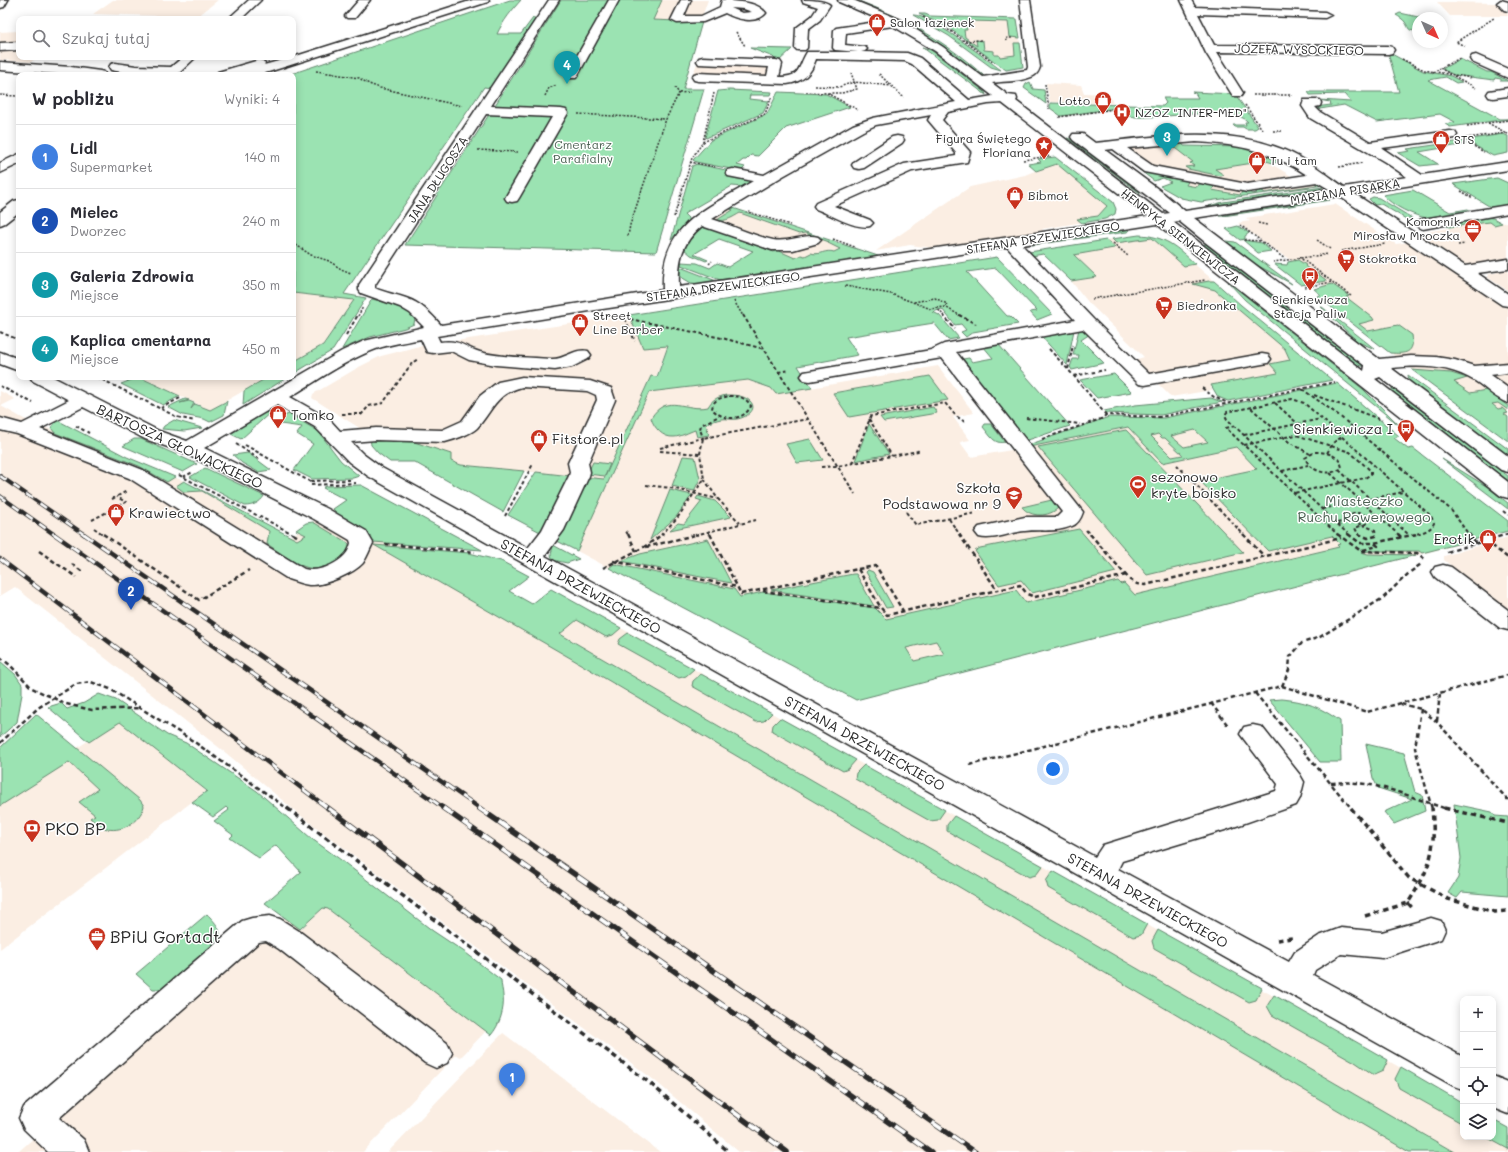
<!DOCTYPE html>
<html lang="pl">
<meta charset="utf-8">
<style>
:root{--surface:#fff;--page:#f2f2f3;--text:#2b2b33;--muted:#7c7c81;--line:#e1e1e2;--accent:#c8321e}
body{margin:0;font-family:Mali,sans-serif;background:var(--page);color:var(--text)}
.controls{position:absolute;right:12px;bottom:12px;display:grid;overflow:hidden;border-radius:8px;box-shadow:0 2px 10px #0003}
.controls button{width:36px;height:36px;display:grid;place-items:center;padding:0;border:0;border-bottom:1px solid var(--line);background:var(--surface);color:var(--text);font:20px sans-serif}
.compass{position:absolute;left:1412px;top:12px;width:36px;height:36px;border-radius:50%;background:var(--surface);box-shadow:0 2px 10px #0003;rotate:135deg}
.you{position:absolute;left:1053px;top:769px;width:14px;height:14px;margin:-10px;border:3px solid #fff;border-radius:50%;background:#1a73e8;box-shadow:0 0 0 6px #1a73e833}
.badge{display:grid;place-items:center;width:26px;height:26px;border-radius:50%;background:var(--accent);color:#fff;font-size:13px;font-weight:700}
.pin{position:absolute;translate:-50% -33px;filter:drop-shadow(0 1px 2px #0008)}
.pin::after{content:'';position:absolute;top:21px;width:14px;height:12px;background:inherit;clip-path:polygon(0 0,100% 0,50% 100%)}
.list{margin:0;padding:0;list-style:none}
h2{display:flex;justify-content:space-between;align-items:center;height:52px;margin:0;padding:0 16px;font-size:17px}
h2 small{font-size:13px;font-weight:400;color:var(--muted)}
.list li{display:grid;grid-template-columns:26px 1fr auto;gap:12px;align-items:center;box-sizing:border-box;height:64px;padding:0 16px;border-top:1px solid var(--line)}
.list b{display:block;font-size:15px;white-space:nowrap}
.list p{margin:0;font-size:13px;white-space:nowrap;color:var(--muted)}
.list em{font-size:13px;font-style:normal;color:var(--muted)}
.icon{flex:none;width:22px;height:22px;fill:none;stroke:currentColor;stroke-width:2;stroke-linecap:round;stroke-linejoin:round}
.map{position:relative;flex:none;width:1508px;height:1152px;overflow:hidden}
.search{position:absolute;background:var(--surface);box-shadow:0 2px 10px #0003;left:16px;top:16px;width:280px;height:44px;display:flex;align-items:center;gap:10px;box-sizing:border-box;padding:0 14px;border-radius:8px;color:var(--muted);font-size:15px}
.panel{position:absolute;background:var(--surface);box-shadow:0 2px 10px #0003;left:16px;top:72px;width:280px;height:308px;border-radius:8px}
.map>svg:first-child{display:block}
</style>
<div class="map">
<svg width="1508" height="1152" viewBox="0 0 1508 1152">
<rect width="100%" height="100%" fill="#fff"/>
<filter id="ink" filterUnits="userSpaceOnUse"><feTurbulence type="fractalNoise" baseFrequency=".025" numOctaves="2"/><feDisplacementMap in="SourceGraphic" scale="8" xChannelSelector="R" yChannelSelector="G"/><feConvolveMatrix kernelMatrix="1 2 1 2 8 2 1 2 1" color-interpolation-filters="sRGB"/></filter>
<g filter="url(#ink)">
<g fill="#fbeee3">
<path d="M 113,0 L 218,0 L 197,17 L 93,14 Z"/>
<path d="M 662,0 L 708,0 L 700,22 L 653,20 Z"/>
<path d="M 1437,2 L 1496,3 L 1508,14 L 1508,16 L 1450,16 Z"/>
<path d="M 930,16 L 1017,19 L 1022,58 L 998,62 L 958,33 Z"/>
<path d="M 19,31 L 19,57 L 37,57 L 31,62 L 0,60 L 0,32 Z"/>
<path d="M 701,59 L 769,61 L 783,62 L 776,83 L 692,79 L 694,74 L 693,73 L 697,64 Z"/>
<path d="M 1046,83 L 1081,85 L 1084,93 L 1109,94 L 1113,103 L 1050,102 Z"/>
<path d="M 1167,142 L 1214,169 L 1266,161 L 1293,177 L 1304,176 L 1318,185 L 1265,193 L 1244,189 L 1240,195 L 1212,190 L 1214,185 L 1197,187 L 1186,185 L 1189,181 L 1155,174 L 1125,146 Z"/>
<path d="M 1056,162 L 1110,203 L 1102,219 L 1042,229 L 1046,233 L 933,248 L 910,245 L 876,251 L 970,187 L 1025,175 Z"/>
<path d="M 1335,204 L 1396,244 L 1409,242 L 1508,307 L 1508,441 L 1363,332 L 1368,331 L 1353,320 L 1366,317 L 1286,257 L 1273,249 L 1238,223 L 1250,221 L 1246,218 Z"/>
<path d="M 728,208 L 799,234 L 805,233 L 829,242 L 840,248 L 834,252 L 830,250 L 824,253 L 821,252 L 815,255 L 805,256 L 801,255 L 795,258 L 783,253 L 775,253 L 699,225 Z"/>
<path d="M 1493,220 L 1500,223 L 1508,222 L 1508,259 L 1480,264 L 1465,264 L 1454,260 L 1415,234 Z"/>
<path d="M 1139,235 L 1159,238 L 1169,242 L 1214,281 L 1286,350 L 1292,361 L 1281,374 L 1211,387 L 1212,390 L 1171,397 L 1134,360 L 1144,357 L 1088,302 L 1071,281 L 1097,277 L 1074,255 L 1114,247 L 1106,240 Z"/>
<path d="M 1508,270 L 1508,291 L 1487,277 L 1489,274 Z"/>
<path d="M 293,293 L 354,300 L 323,345 L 293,362 Z"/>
<path d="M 629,315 L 643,348 L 668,345 L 656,377 L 651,377 L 604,479 L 461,465 L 403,443 L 361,429 L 312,398 L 313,394 L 359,367 L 381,356 L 397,352 L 415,347 Z"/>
<path d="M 938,366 L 974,413 L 953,417 L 970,440 L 960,442 L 971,457 L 1029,447 L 1301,392 L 1468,542 L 856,700 L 577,551 L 649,392 L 748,380 L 771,388 L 776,394 Z"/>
<path d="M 140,377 L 268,377 L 210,410 Z"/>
<path d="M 0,391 L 15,399 L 1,406 L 24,419 L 184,481 L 285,540 L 342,503 L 542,635 L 1431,1152 L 739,1152 L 654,1080 L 300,815 L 226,753 L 15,587 L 0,596 Z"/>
<path d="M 1508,537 L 1508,613 L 1458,573 L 1459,572 L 1444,560 L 1444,556 Z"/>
<path d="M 589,610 L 1463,1103 L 1463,1137 L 1493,1137 L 1493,1120 L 1508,1128 L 1508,1152 L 1454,1152 L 560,634 Z"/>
<path d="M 120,720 L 206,791 L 0,949 L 0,798 Z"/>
<path d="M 323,908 L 328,909 L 349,925 L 347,927 L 387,956 L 486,1031 L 461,1057 L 456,1055 L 363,1152 L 18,1152 L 285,918 L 301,929 Z"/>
<path d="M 503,1033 L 564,1079 L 660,1152 L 388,1152 Z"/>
</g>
<g fill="#9be3b2" stroke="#63876e" fill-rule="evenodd">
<path d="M 510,0 L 521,0 C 512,10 503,21 497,34 L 521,34 L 533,18 L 536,18 L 491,88 L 484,87 L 344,294 L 366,298 L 333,350 L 293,374 L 293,362 L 323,345 L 354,300 L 293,293 L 293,75 L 288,75 Z"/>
<path d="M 561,0 L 662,0 L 653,20 L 702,22 L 683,89 L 704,89 L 656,252 L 405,245 L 492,110 Z"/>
<path d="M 851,0 L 856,0 C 903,17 947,42 984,76 L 981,76 L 919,30 L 882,12 Z"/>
<path d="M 1400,13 L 1423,18 L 1418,18 L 1418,31 C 1407,31 1410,29 1405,22 C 1403,19 1399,17 1396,15 Z"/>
<path d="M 919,14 L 925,14 L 930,16 L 1017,19 L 1020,38 L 1010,37 L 1008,22 L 970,21 L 969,23 L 966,23 L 967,30 L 964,30 L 965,37 L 969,40 L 966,40 L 947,27 Z"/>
<path d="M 913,15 C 929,14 986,59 1001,70 L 991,67 L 949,36 Z"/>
<path d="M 976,40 L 983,41 L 984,50 L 994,51 L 994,55 L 999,55 L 1000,57 L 1015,55 L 1014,43 L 1020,43 L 1023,67 L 1006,70 L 968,42 L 970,41 L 977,46 Z"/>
<path d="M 922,47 L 931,50 L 985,92 L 986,95 Z"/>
<path d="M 750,48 L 792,49 L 778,62 L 773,57 Z"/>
<path d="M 1388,52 L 1423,71 L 1451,76 L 1462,82 L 1456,83 L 1446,77 L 1428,80 L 1500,119 L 1508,119 L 1450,127 L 1445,124 L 1455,122 L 1440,114 L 1377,122 L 1344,105 L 1314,110 L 1315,107 L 1331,105 L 1330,102 L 1319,100 L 1351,102 L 1344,94 L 1310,95 L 1308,92 L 1399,92 Z"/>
<path d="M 1460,59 L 1487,72 L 1491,72 L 1508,81 L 1501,81 L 1501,79 L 1495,78 L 1494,80 L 1454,75 L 1442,69 Z"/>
<path d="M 1030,82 L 1033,89 L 1044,90 L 1046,104 L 1024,88 L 1026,84 Z"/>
<path d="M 729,90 L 772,92 L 771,95 L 750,95 L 749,99 L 769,101 L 763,113 L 706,138 L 705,137 L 718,91 Z"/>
<path d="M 778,92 L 826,94 L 850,107 L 786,128 L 758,156 L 751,155 L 746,160 L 743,160 L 737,165 L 745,167 L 741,171 L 696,162 L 693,160 L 711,140 L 767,114 Z"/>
<path d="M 1192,92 L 1235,94 L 1258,127 L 1255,129 L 1246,129 L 1243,127 L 1235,127 L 1233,125 L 1246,125 L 1245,122 L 1248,122 C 1234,103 1152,122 1129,116 C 1124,115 1119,110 1117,108 L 1061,116 L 1050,108 L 1050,103 L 1163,106 L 1166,103 L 1163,98 L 1198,98 L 1195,93 Z"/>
<path d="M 1503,134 L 1508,136 L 1508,153 L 1493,156 L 1465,140 Z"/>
<path d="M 1067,138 L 1076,141 L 1144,192 L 1140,193 Z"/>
<path d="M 1180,141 L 1184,146 L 1244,147 L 1267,156 L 1279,162 L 1273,163 L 1266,161 L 1215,169 L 1224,175 L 1221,176 L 1188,169 L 1185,167 L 1194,166 L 1190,163 L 1193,162 L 1167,142 Z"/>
<path d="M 1462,141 L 1466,144 L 1419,152 L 1438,164 L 1420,166 L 1398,153 L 1410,151 L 1407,149 Z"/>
<path d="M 1111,148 L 1189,180 L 1186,185 L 1197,187 L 1201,182 L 1215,185 L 1212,190 L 1240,195 L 1244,189 L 1252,194 L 1257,193 L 1251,189 L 1258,188 L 1265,193 L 1317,185 L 1312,181 L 1315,180 L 1324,185 L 1201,202 L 1181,198 L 1160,186 L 1171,182 L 1163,178 L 1154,181 Z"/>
<path d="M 1055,157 L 1113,202 L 1116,209 L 1115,214 L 1105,219 L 1082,223 L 1077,219 L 1098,216 L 1107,206 L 1057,164 L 1036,171 L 1028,164 L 1041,162 L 1038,159 Z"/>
<path d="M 697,164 L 731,171 L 749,179 L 750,183 L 743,187 L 732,186 L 684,214 L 688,218 L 688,220 L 671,240 L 692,166 Z"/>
<path d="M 1497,178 L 1508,183 L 1508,205 L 1492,208 L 1453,184 Z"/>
<path d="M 1323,187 L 1318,190 L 1209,206 L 1223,202 Z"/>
<path d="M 1413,190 L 1450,212 L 1468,209 L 1471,211 L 1428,218 C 1415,217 1391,205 1383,195 Z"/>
<path d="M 1373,197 L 1379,198 L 1412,218 L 1406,219 L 1381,204 L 1375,205 L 1369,199 Z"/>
<path d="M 1320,200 L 1330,200 L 1223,216 L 1219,216 Z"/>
<path d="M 730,207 L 881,257 L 723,281 L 681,265 L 681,262 L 697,263 L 710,268 L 717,263 L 728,267 L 753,251 L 719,239 L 694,254 L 708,260 L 706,261 L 691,255 L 684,249 L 689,237 L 699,225 L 774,252 L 777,250 L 795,258 L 801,255 L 805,256 L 811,253 C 819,256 826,249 834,252 L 840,249 L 828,243 L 829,242 L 805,233 L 799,234 L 740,213 C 733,217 726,222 717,220 L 733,210 L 728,208 Z"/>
<path d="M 1485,217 L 1493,218 L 1502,223 L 1494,225 L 1490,222 L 1449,227 L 1445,225 Z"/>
<path d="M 1238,226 L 1249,233 L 1245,236 L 1245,239 L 1240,240 L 1226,229 Z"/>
<path d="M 1129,229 L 1130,230 L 1127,232 L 1032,245 L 1037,243 Z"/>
<path d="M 1139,235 C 1165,236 1177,247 1195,264 L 1184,266 L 1152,238 L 1116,243 L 1112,239 Z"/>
<path d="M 1106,240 L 1115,247 L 1114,248 L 1074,255 L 1097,277 L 1071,281 L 1043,254 L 1032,256 L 1029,252 Z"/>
<path d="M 1243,240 L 1262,243 L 1271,251 L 1258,253 Z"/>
<path d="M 1227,241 L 1235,242 L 1292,284 L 1253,263 L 1224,242 Z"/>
<path d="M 1206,244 L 1361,363 L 1363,366 L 1358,366 L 1202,245 Z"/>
<path d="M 997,257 L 1052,314 L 1037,320 L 1030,312 L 1037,311 L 996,268 L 967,272 L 1007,316 L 1010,316 L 1018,324 L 973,332 L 966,337 L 961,332 L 966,330 L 961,324 L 955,325 L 942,309 L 933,312 L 939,315 L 959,338 L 948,340 L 934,323 L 846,337 L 858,355 L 798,366 L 812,388 L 776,394 L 771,388 L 748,380 L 649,392 L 577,551 L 555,540 L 583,477 L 604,479 L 651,376 L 657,377 L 668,346 L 643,348 L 629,315 Z"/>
<path d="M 1298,260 L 1306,265 L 1305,266 L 1310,270 L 1313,270 L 1326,280 L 1326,281 L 1301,285 L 1274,264 L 1287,265 L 1288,262 Z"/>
<path d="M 680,267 L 719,282 L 701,284 L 691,283 L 681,277 L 679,273 Z"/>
<path d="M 1209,281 L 1214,281 L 1241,305 L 1332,380 L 1228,401 L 1218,397 L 1211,385 L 1278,373 L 1270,364 L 1290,360 L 1285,349 L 1215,290 L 1193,284 Z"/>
<path d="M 1228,282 L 1363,389 L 1400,426 L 1245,300 Z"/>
<path d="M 1332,284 L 1349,296 L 1346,297 L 1372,317 L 1374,320 L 1359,324 L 1368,331 L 1398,325 L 1412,335 C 1415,354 1405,354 1390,353 L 1317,296 L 1321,295 L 1314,289 Z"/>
<path d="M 372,299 C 387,303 404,306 415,318 L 414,324 L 405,328 L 370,337 L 342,349 Z"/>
<path d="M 1321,307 L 1322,307 L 1375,349 L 1358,342 Z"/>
<path d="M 1079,329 L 1087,331 L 1090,334 L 1081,340 L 1104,363 L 1072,370 L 1070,367 L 1073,359 L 1078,359 L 1079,355 L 1073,355 Z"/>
<path d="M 1074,330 L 1067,365 L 1041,336 Z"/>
<path d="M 998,344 L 1070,426 L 1025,441 L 963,359 L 969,358 L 972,362 L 993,358 L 983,346 Z"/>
<path d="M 1412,370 L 1451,373 L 1467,378 L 1454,382 L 1470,393 L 1486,390 L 1508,406 L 1508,410 L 1498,403 L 1492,404 L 1498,409 L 1502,408 L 1508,413 L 1504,414 L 1508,417 L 1508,441 Z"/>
<path d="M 1114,374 L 1132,392 L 1097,398 L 1080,380 Z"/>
<path d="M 1408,375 L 1508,449 L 1508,455 L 1409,381 Z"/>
<path d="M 930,376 L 948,400 L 849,417 L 833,393 Z"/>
<path d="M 139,377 L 180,396 L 163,405 L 121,384 Z"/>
<path d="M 268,377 L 288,377 L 243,405 L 244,391 Z"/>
<path d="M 1337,383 L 1399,436 L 1394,438 L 1408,449 L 1413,448 L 1508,521 L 1508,531 L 1422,553 L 1419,551 L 1371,551 L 1361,552 L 1368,554 L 1416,555 L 856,700 L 609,568 L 614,564 L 734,589 L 740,597 L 763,592 L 875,608 L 886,619 L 1016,590 L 1026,603 L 1118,581 L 1121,584 L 1124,583 L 1135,595 L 1339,547 L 1337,545 L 1340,544 L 1332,536 L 1268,551 L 1200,481 L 1257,469 L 1236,447 L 1162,463 L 1128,427 L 1029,447 L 1028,445 L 1109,417 L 1164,418 ZM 1195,430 L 1208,442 L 1184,447 L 1171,436 ZM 1158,434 L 1162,438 L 1165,438 L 1183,455 L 1172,457 L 1151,436 ZM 936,641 L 944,654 L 914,661 L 906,648 Z"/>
<path d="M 1392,388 L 1508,476 L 1508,481 L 1398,396 L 1392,391 Z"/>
<path d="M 726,395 C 734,395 743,395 750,401 C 759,410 745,418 737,419 C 732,420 726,418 721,419 C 716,420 711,422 706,424 L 709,435 L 697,437 L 695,430 C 689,432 680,437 674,437 C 663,438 654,428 651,418 C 667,392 686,412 708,407 C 712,399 718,397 726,395 Z"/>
<path d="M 1211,398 L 1222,402 L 1161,415 L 1106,413 L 1104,411 L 1135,405 Z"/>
<path d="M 185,399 L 189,400 L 180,403 L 189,401 L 194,403 L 191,409 L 195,404 L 210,410 L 227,401 L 224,415 L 210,422 L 204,419 L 183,415 L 168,407 Z"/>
<path d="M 933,407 L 937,413 L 884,422 L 880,417 Z"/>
<path d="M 272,411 L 241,439 L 231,434 L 258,415 Z"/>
<path d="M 289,414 L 318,431 L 341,461 L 359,476 L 353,478 L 312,479 L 294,470 L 313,444 L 297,434 L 302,427 L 273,423 L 281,417 Z"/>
<path d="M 57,420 L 127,457 L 175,477 L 167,482 L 139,466 L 55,433 L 51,428 Z"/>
<path d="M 174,420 L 202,428 L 184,431 L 162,429 L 164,426 Z"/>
<path d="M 869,424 L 889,454 L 855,461 Z"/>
<path d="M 985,424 L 991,424 L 1005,442 C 994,445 990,435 983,427 Z"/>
<path d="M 1126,430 L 1243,552 L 1147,575 L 1038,447 Z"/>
<path d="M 370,438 L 405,439 L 451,454 L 451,461 L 461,465 L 524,471 L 503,512 L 414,462 L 390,462 L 378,453 L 371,445 Z"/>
<path d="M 134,439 L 141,439 L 197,464 L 183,472 L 123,446 Z"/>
<path d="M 810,439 L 823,460 L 797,463 L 786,444 Z"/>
<path d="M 248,453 L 271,470 L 258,472 L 242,463 L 233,455 Z"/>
<path d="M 683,456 L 695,457 L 700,479 L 694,491 L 672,486 Z"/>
<path d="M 1442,459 L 1486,486 L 1508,503 L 1508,509 Z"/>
<path d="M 593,462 L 610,464 L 605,476 L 587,474 Z"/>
<path d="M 205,468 L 264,496 C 260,503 252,506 245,506 L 190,477 Z"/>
<path d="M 536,472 L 571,476 L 544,534 L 508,515 Z"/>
<path d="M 184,481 L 297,540 L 306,535 L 296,530 L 306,523 L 313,522 L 348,543 L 350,546 L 349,555 C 343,559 337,565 330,567 C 307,576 286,556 267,544 L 269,531 L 202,491 L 184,492 L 176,486 Z"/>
<path d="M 361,485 L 482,550 L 373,542 C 365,525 344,523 333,509 L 346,500 L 323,488 L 326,486 Z"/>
<path d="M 670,490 L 692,495 L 676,517 L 650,540 Z"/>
<path d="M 698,496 L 715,501 L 731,517 L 670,530 L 678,523 L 684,524 L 702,501 L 696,499 Z"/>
<path d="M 1056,499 L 1058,508 C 1049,517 1031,518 1022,507 Z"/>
<path d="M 1079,529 L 1116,572 L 1032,593 L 1021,580 L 999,585 L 975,551 L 980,548 Z"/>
<path d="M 708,539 L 731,583 L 621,561 L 640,554 Z"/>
<path d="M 374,545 L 469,553 L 501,561 L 529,576 L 509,591 L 532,604 L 551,589 L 621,628 L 613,635 L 606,637 L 577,620 L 560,634 L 1454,1152 L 1409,1152 L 572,659 Z"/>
<path d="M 553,545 L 579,559 L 567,563 L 553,560 L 551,555 Z"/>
<path d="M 868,570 L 873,572 L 893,607 L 886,608 L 866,572 Z"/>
<path d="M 853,574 L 856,574 L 874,606 L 771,590 Z"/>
<path d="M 628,633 L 694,669 L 686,676 L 679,678 L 618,644 L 620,639 Z"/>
<path d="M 0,661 L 15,674 L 22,684 L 22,694 L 17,722 L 0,737 Z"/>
<path d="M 701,674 L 772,713 L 764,721 L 756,722 L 692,686 L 693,681 Z"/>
<path d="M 99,694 L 116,700 L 167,735 L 186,743 L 257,791 L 312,839 L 341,860 L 433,931 L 466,953 L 501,980 C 501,986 503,991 503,996 C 505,1009 499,1026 491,1035 L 387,956 L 347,927 L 349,925 L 328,909 L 323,908 L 300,929 L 265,903 L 301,872 L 276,845 L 259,858 L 230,838 L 233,835 L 214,821 L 229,810 L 226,807 L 213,817 L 192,802 L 207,791 L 120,722 L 89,742 L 48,707 L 61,703 L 67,709 L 84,703 Z"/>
<path d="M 1281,699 C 1306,701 1320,707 1340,721 L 1341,762 L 1320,762 L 1269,700 Z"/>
<path d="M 36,714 L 140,800 L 144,806 C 140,822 120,834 104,828 C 99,826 94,821 90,818 L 95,815 L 79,802 L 98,789 L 69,762 L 0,806 L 0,748 Z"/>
<path d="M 780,718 L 856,760 L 848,769 L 843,771 L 772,731 L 773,725 Z"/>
<path d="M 1366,744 L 1404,753 L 1415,792 L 1422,795 L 1425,811 L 1394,824 L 1384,812 L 1412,799 L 1378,788 L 1373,778 Z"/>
<path d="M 864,765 L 945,810 L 938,820 L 930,821 L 855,779 L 856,773 Z"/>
<path d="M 1454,804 L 1492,812 L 1495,816 L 1508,817 L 1508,896 L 1462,892 L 1457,898 L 1448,893 L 1458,878 L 1461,858 Z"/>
<path d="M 954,816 L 1043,866 L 1036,875 L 1029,877 L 947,831 L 947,825 Z"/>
<path d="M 1053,871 L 1147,924 L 1141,935 L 1133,937 L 1048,888 L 1046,881 Z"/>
<path d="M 207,914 C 215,922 224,931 218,942 L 164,989 L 153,989 L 136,974 Z"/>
<path d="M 1158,930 L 1262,988 L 1256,1000 L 1249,1002 L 1154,948 L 1152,941 Z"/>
<path d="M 1274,995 L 1388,1060 L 1383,1071 L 1374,1075 L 1355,1062 L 1272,1015 L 1267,1006 Z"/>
<path d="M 1401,1067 L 1463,1103 L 1463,1124 L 1399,1088 L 1395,1079 Z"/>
<path d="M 1493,1120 L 1508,1128 L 1508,1149 L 1486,1137 L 1493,1137 Z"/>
</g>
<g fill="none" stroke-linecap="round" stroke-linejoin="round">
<defs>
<g id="minor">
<path d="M 0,0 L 8,0 L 4,7 L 0,8 Z"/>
<path d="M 249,0 L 261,0 L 241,19 L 228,19 Z"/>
<path d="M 359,0 L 370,0 L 355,18 L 347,18 L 345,16 Z"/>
<path d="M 473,0 L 489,0 L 488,2 L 259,75 L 240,75 L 241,73 L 235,75 L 216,75 L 218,72 L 259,60 L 263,61 L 265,64 L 264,65 L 293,57 Z"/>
<path d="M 549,0 L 559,0 L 491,106 L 561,109 L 566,110 L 568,113 L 519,198 L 517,201 L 512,202 L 507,201 L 505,198 L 552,117 L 486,114 L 375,285 L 375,288 C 385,293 396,294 406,298 C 421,303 431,314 441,325 L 663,290 C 660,224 704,211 753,181 L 728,176 L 726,173 L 728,170 L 733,169 L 764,175 L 853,125 L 873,118 L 956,102 L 912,64 L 905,61 L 816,59 C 811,74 803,82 787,84 L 698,81 L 694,80 L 692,77 L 694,74 L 698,73 L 767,76 L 769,67 L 699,64 L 697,61 L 699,58 L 703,57 L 776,60 L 780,61 L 782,64 L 779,77 C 802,77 797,68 807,52 L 858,52 L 835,50 L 833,48 L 834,30 L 836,28 L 883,21 L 839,2 L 838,0 L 853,0 L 901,20 L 943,47 L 983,77 L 1027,70 L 1028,67 L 1020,0 L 1030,0 L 1040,67 C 1039,70 1038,73 1035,75 C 1024,82 1005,81 992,83 L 1008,95 L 1016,96 L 1017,99 L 1016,101 L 1163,214 L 1170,213 L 1073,140 L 1071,137 L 1073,134 L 1083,134 L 1095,143 C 1163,136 1237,123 1301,158 C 1316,166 1330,177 1344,187 L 1407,177 L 1385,162 L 1310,118 L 1302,106 L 1304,100 L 1320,100 L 1321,103 L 1320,106 L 1315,107 L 1320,112 L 1370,142 L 1450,131 L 1455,132 L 1457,135 L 1455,138 L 1450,139 L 1382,148 L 1422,175 L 1508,162 L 1508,170 L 1355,194 L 1465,266 L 1508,259 L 1508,269 L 1477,273 L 1508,294 L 1508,306 L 1502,305 L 1339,196 L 1194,218 L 1379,359 L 1411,356 L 1436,357 L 1455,360 L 1474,366 L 1508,363 L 1508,373 L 1490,375 L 1508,388 L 1508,403 C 1496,399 1486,388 1475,381 C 1449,365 1420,365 1391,368 L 1508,456 L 1508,472 L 1501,470 L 1380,377 L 1375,379 L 1508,482 L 1508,498 L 1501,496 L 1157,224 L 1022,245 L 1093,319 L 1149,374 L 1262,354 L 1268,355 L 1271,359 L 1268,363 L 1145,385 L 1139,384 L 1083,329 L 956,352 L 1083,512 C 1081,518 1078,524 1072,526 C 1056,533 1041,529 1025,531 C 1010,532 993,541 979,537 L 975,532 L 979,527 L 1025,517 L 1057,517 L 1062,512 L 942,358 L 810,381 L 804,380 L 801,376 L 804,372 L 810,371 L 931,350 L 944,344 L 1075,320 L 1007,247 L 596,310 L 437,336 L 440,342 C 462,340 461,346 480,352 C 502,358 528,357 551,359 C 565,360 574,348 588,351 L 591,355 L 588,359 L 572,367 L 555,370 L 496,365 L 469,360 L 451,351 L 433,353 L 427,352 L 421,339 C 406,342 390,344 376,349 C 346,360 318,380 290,397 L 329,419 L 340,431 L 376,428 L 442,430 L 462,421 L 480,396 L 498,382 L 522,377 L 590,381 L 611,388 L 615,400 L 588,463 L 590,472 L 589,476 L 564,530 L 545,556 L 1095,857 L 1103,845 L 1276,791 L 1278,784 L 1240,734 L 1244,727 L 1253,725 L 1262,727 L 1300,775 L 1304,782 L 1300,798 L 1296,805 L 1225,830 L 1122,861 L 1118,869 L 1289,962 L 1295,952 L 1319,936 L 1341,928 L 1382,932 L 1431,918 L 1441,921 L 1445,930 L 1441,939 L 1382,958 L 1341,954 L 1315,970 L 1313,975 L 1463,1057 L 1463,1089 L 1452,1085 L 368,476 L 349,462 L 315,427 L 277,405 L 204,448 L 328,509 L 366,531 L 373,543 C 370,549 367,557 363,563 C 353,574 324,586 309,585 C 302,584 295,581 288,579 L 129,478 L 17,434 L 0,430 L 0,418 L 22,424 L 69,400 L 33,381 L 30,377 L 53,377 L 159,431 L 187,441 L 342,351 L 364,341 L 424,327 L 410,313 L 400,307 L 361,293 L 359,290 L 359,285 ZM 893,26 L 935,51 L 993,96 L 969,100 L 920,58 L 907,53 L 861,52 L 865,51 L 867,49 L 865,47 L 845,45 L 846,33 ZM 1002,103 L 1148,216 L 679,287 C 678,261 681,243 702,226 L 772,250 L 793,250 L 818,243 L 821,240 L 818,237 C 805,233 789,243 773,240 C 754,236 731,225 712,219 L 783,176 L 863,131 L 876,125 L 931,115 L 928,120 L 956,153 L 956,156 L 904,164 L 816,203 L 814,206 L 816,209 C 830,214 856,230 870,226 L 873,223 L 870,220 L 834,206 L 912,171 L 967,162 L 970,152 L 942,120 L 948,112 L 988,104 ZM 1196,142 C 1238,144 1271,151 1307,175 L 1247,184 L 1153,166 L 1127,148 ZM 1113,149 L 1144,172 L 1247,192 L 1317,182 L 1329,189 L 1185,211 L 1162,192 L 1105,150 ZM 1179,221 L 1205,242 L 1365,366 L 1364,371 L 1173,222 ZM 522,387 L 587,391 L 596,395 L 597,400 L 568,463 L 570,472 L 569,476 L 542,530 L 528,548 L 382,468 L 363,454 L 351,442 L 376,440 L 445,442 C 453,440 471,434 477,428 C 493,410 495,394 522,387 ZM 83,407 L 145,439 L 182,452 L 314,519 L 350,540 L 351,543 C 350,547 348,552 345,555 C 336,565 317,573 304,569 L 143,470 L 40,429 Z"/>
<path d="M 609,0 L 619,0 L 578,75 L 576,78 L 568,78 L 566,75 Z"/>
<path d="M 681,0 L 691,0 L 684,16 L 701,16 L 720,7 L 722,0 L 732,0 L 732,1 C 744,2 758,3 766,13 C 756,25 736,19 725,13 L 703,22 L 677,23 L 671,20 ZM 731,8 L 744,9 L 752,12 L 742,13 Z"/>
<path d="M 802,0 C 810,0 824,0 830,5 L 820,20 L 808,29 L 807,48 L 805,50 L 797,50 L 795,48 L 796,28 L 812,16 L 818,7 L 803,2 Z"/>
<path d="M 1181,0 L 1191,0 L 1195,7 L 1325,12 L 1331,15 L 1325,18 L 1198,14 L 1214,45 L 1388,46 L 1392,47 L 1394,50 L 1392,53 L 1388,54 L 1217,52 L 1243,93 L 1241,96 L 1233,96 L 1206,53 Z"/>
<path d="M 1501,0 L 1508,2 L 1508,11 L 1504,10 L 1497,3 Z"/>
<path d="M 19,42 L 19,50 L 0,51 L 0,43 Z"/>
<path d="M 1476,55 L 1508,69 L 1508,78 L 1472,62 L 1470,59 L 1472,56 Z"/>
<path d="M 183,57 L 196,57 L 178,74 L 174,75 C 153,74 131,75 111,70 L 109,67 L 111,64 L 115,63 L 136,66 L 171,67 Z"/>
<path d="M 0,62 L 71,67 L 100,71 L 104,72 L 106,75 L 73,75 L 0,70 Z"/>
<path d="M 1508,88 L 1508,96 L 1493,98 L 1489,97 L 1487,94 L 1489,91 Z"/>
<path d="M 897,136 L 902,137 L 904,140 L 902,143 L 864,168 L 859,169 L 854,168 L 852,165 L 854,162 L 892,137 Z"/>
<path d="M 19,154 L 19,164 L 0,173 L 0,163 Z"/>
<path d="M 19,200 L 19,212 L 5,223 L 0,225 L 0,212 L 14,201 Z"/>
<path d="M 1508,205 L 1508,213 L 1423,229 L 1418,227 L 1415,224 L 1418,221 L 1423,219 Z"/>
<path d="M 0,352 L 19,359 L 19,371 L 0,364 Z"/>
<path d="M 1443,565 L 1451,567 L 1508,610 L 1508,630 L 1500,628 L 1435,577 L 1432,572 L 1435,567 Z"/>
<path d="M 270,916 L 280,919 L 299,931 L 447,1043 L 452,1053 L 447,1063 L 436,1068 L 425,1063 L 279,949 L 266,941 L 259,942 L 59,1118 L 84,1140 L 89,1152 L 48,1152 L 24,1129 L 19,1118 L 24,1107 L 242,921 L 252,918 Z"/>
<path d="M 1493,1076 L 1508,1082 L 1508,1114 L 1493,1108 Z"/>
</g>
</defs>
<use href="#minor" stroke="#2b2b2b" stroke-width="3"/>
<g stroke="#2b2b2b" stroke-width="1.5" stroke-dasharray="2 1.5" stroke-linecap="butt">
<path d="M 923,17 L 952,32 L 992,61"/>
<path d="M 736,32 L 745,46"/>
<path d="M 965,41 L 981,40"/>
<path d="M 1007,41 L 1006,38 L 1013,38"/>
<path d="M 1465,46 L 1456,42 L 1494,18"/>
<path d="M 1402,59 L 1424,70 L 1472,78"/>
<path d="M 1440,68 L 1450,74"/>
<path d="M 316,71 L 359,78 L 369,84 L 380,88 L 462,106"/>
<path d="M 1433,72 L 1460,58"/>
<path d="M 879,74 L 904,98"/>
<path d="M 1454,76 L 1476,88"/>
<path d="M 1045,84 L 1049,109"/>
<path d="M 815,86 L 839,87 L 854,82 L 891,86"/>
<path d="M 806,92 L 827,93 L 858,110"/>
<path d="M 679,93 L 690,92"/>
<path d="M 828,93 L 842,93 L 857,89 L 851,73"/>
<path d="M 0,95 L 16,96"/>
<path d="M 1253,95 L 1292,95"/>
<path d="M 545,96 L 549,88 L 557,85"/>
<path d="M 1245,105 L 1262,129"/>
<path d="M 578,114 L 666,119 L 679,93 L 675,88"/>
<path d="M 1059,117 L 1114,109 L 1119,111"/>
<path d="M 1488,123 L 1508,134"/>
<path d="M 1467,126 L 1508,120"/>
<path d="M 1273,131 L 1282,131"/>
<path d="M 1466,138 L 1506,133"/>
<path d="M 703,142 L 765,114 L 772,96"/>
<path d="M 1468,143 L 1484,152"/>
<path d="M 478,150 L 518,152"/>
<path d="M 1023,160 L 1049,156"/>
<path d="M 690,162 L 715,167"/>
<path d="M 1339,167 L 1362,163"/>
<path d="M 1461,191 L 1473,198"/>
<path d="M 749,212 L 790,225"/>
<path d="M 674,217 L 692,158 L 703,142 L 714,93"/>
<path d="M 1258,223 L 1267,225"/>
<path d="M 1240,225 L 1285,259"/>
<path d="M 628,236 L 630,225 L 666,119"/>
<path d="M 833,239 L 855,247"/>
<path d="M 1244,240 L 1261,241"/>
<path d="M 1317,240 L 1330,249"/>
<path d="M 293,243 L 311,255 L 329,261 L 341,269 L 351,273"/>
<path d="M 1113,243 L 1128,256"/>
<path d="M 1458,245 L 1465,244"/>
<path d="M 1341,251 L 1385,244"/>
<path d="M 1299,257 L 1351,296"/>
<path d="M 1273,262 L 1328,254"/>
<path d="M 709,264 L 712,261"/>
<path d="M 845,286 L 891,294 L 931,309 L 937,308 L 944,316"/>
<path d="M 1305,287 L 1332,282"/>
<path d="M 1092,299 L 1205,280"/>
<path d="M 734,301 L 743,316"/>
<path d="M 914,302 L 935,298 L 947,304 L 945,307"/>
<path d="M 937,308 L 945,307 L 961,316"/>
<path d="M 358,316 L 363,307"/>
</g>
<g stroke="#2b2b2b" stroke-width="2" stroke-dasharray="3.5 2.5" stroke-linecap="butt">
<path d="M 743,315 L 855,494"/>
<path d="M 943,315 L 955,329"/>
<path d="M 959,315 L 976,324"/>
<path d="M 625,319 L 635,341"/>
<path d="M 630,319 L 722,338 L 764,349"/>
<path d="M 0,332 L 19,340"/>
<path d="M 346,335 L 358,315"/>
<path d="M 1049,349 L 1074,376 L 1106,415"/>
<path d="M 1068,369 L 1073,345"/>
<path d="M 778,372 L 789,370"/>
<path d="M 1074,376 L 1105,370"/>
<path d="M 97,377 L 177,417 L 195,421"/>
<path d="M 0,386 L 33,403"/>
<path d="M 1202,388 L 1214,397 L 1228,403"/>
<path d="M 1302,389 L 1337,414 L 1451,510 L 1469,535"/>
<path d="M 1314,395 L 1382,420"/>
<path d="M 729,396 C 738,396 746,397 751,406 C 743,422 723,421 712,409 C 713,399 721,398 729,396 Z"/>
<path d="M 1275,403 L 1298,424"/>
<path d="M 161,408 L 182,397"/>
<path d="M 1251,408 L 1289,442 L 1310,454"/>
<path d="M 342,414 L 362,414"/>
<path d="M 361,415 L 369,406 L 383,403 L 412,363 L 418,359"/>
<path d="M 1026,418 L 1080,424"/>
<path d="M 869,419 L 892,456"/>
<path d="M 76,426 L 89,433"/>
<path d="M 1235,426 L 1226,428 L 1338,535"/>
<path d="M 1244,435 L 1321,419"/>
<path d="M 1042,439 L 1101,419 L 1106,415 L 1160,417 L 1335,382"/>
<path d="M 236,444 L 259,459"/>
<path d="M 245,445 L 314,484"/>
<path d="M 1244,445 L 1296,435 L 1350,452 L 1371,471 L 1371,474 L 1365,478 L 1294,493"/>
<path d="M 660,448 L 703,438 L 700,429 L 701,425 L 719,416"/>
<path d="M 660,451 L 700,454"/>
<path d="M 1315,452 C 1327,452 1340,455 1342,468 C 1329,477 1311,472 1305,458 Z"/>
<path d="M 1327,453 L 1334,442 L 1342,437"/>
<path d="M 852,463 L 871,416 L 945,403 L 956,416 L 965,422"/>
<path d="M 1177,465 L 1244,535"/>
<path d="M 821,467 L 838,466 L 918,451 L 916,449"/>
<path d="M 1339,470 L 1409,535"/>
<path d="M 1282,471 L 1308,465"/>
<path d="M 1330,473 L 1399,535"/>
<path d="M 179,475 L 295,535"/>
<path d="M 183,477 L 193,472"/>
<path d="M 704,479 L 718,499 L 740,523"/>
<path d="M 311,481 L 350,480"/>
<path d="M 311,485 L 356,483"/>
<path d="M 646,485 L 671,488 L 718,499"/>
<path d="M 112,499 L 127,491"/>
<path d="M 1322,509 L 1403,492"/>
<path d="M 1503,511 L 1508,515"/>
<path d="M 906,512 L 916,525 L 976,513"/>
<path d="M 1358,513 L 1366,515 L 1369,520 L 1368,523 L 1363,525 L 1351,520 L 1350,515 Z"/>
<path d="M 505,516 L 533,464"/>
<path d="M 949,519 L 960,535"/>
<path d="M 92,520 L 126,502 L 117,497"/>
<path d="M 1337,523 L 1351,520"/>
<path d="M 94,528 L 104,535"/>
<path d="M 1086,530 L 1090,535"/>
<path d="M 626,531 L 628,535"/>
<path d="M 708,531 L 710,535"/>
<path d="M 661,535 L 678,517 L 704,479 L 700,454 L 703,438 L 808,419"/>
<path d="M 695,535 L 756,520"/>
<path d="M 1349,535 L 1227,419 L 1225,415 L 1227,412 L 1292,399 L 1304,403 L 1431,516 L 1434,523 C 1431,531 1420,533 1412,535"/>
<path d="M 1361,535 L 1358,534 L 1355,528 L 1363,525 L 1375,530 L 1376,535"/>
<path d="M 1505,535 L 1508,534"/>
</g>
<g stroke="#2b2b2b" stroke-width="2.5" stroke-dasharray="4.5 3" stroke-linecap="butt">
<path d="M 103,534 L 199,600 L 249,570"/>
<path d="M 293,534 L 299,537"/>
<path d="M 628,534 L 636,551"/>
<path d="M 710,534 L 741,594 L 858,569 L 881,608 L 887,615 L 1020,585 L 1027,594 L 1035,597 L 1126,575"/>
<path d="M 959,534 L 997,590"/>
<path d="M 1090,534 L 1130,580 L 1137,584 L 1145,585 L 1341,538"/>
<path d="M 1243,534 L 1264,556"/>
<path d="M 1337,534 L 1361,551 L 1417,553 L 1426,560"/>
<path d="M 1348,534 L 1360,543 L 1374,543 L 1417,534"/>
<path d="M 1358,534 L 1368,538 L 1376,536 L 1377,534"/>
<path d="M 1398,534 L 1401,537"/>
<path d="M 1469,534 L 1476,544"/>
<path d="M 1486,541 L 1508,558"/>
<path d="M 385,544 L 475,552"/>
<path d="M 646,547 L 699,534"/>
<path d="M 1363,550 L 1378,546 L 1374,543"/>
<path d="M 39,551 L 76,577"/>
<path d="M 1447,552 L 1508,534"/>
<path d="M 613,561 L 737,587"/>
<path d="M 72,564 L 84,573"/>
<path d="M 603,568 L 644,547 L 663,534"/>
<path d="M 858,569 L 876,566 L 903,611"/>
<path d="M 763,591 L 881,608"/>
<path d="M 0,657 L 10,665 L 32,688 L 66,704 L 92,710 L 141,708"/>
<path d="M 1282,686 L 1289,670 L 1290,657 L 1302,643 L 1320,637 L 1383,598 L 1409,573 L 1421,564"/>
<path d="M 1255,693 L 1352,809"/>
<path d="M 1211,703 L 1229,727"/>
<path d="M 1401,704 L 1421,709 L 1437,722 L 1508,800"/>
<path d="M 1421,709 L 1415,748 L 1432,809"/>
<path d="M 1437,721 L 1440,693"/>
<path d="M 0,743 L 38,708 L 76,684 L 91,682 L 110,689 L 193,741 L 288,809"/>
<path d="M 969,765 L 1282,686 L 1367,712 L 1508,675"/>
<path d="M 1331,783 C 1375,779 1406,796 1447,809"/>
</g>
<g stroke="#2b2b2b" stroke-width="3.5" stroke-dasharray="5.5 4" stroke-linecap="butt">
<path d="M 287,808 L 651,1084 L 729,1152"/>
<path d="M 1351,808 L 1409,878 L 1448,899 L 1495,912 L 1508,911"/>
<path d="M 1444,808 L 1508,823"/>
<path d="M 1408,903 L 1414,910"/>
<path d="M 1365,916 L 1408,903 C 1431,867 1436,851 1432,808"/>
<path d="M 1277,940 L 1292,938"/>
</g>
<use href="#minor" fill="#fff" fill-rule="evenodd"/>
<defs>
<g id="rail-far2">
<path d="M 0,476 L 85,535"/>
<path d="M 0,496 L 55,535"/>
</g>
<g id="rail-far1">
<path d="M 54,534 L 445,809"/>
<path d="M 84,534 L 481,809"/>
<path d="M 0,559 L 329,809"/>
</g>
<g id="rail">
<path d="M 328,808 L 787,1152"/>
<path d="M 443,808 L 931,1152"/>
<path d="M 479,808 L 975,1152"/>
</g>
</defs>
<use href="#rail-far2" stroke="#2b2b2b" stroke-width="4"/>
<use href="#rail-far1" stroke="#2b2b2b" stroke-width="4.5"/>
<use href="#rail" stroke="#2b2b2b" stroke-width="5.5"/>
<use href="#rail-far2" stroke="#fff" stroke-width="2.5" stroke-dasharray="8" stroke-linecap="butt"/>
<use href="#rail-far1" stroke="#fff" stroke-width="3" stroke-dasharray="10" stroke-linecap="butt"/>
<use href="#rail" stroke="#fff" stroke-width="4" stroke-dasharray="12" stroke-linecap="butt"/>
</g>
</g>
<defs>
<symbol id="shop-pin" viewBox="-11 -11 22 30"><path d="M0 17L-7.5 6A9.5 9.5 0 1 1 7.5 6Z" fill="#c8321e" stroke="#fff"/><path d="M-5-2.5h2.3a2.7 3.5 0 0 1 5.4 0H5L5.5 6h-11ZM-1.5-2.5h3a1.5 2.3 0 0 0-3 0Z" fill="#fff"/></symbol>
<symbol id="hospital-pin" viewBox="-11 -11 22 30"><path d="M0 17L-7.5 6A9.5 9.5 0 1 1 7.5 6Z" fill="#c8321e" stroke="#fff"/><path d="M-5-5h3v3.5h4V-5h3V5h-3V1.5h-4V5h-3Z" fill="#fff"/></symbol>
<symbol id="sight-pin" viewBox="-11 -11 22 30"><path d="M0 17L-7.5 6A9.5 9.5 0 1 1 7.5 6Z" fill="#c8321e" stroke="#fff"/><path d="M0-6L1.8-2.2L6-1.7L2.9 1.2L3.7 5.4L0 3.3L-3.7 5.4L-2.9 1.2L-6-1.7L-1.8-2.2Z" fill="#fff"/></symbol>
<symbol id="office-pin" viewBox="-11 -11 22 30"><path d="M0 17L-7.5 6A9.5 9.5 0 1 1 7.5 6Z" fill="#c8321e" stroke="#fff"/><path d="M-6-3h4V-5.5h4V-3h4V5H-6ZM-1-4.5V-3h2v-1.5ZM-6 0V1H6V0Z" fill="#fff"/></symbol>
<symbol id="supermarket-pin" viewBox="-11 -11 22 30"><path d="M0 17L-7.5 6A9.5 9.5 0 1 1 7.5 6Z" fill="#c8321e" stroke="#fff"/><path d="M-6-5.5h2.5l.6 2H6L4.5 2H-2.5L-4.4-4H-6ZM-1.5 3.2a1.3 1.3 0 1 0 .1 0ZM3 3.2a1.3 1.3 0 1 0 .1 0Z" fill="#fff"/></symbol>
<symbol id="bus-pin" viewBox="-11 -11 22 30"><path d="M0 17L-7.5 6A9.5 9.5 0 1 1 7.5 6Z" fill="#c8321e" stroke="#fff"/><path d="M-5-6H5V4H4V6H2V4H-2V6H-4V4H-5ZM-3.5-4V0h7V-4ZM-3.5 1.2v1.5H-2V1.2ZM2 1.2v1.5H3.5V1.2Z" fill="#fff"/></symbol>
<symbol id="stadium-pin" viewBox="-11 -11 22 30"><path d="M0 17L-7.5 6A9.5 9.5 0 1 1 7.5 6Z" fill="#c8321e" stroke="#fff"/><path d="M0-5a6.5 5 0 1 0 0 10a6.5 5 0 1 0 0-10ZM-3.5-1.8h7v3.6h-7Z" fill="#fff"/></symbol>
<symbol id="school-pin" viewBox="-11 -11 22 30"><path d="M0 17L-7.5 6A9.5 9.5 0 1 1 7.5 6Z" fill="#c8321e" stroke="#fff"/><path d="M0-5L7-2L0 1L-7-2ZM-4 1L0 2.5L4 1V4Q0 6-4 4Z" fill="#fff"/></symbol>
<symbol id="bank-pin" viewBox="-11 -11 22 30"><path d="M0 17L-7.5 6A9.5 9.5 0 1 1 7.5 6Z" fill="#c8321e" stroke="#fff"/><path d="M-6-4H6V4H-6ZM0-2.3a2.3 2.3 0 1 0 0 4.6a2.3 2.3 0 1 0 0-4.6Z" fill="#fff"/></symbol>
</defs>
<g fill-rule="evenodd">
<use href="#shop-pin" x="867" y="12" width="20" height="27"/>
<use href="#shop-pin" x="1093" y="90" width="20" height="27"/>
<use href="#hospital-pin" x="1112" y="102" width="20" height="27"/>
<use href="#shop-pin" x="1431" y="129" width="20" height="27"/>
<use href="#sight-pin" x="1034" y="135" width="20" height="27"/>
<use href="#shop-pin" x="1247" y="150" width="20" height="27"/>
<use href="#shop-pin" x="1005" y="185" width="20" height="27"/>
<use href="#office-pin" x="1463" y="218" width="20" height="27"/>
<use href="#supermarket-pin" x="1336" y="248" width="20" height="27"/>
<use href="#bus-pin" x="1300" y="266" width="20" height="27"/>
<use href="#supermarket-pin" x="1154" y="295" width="20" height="27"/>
<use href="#shop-pin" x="570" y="312" width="20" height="27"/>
<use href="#shop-pin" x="268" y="404" width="20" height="27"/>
<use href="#bus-pin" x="1396" y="418" width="20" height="27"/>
<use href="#shop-pin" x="529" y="428" width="20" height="27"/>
<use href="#stadium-pin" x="1128" y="474" width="20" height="27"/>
<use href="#school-pin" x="1004" y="485" width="20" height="27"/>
<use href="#shop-pin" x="106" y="502" width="20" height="27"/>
<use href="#shop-pin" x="1478" y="528" width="20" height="27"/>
<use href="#bank-pin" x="22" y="818" width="20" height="27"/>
<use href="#office-pin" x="87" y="926" width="20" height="27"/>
</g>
<g text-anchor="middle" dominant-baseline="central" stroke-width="3" stroke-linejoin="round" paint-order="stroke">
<g font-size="12" fill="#2b2b2b" stroke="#fff" text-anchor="start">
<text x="890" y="22">Salon łazienek</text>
<text x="1090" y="100" text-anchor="end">Lotto</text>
<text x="1135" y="112">NZOZ "INTER-MED"</text>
<text x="1031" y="138" text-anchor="end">Figura Świętego<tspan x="1031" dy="14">Floriana</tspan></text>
<text x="1454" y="139">STS</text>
<text x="1270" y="160">Tu i tam</text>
<text x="1028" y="195">Bibmot</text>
<text x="1460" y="221" text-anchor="end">Komornik<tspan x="1460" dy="14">Mirosław Mroczka</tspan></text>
<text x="1359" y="258">Stokrotka</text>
<text x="1310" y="299" text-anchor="middle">Sienkiewicza<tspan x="1310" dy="14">Stacja Paliw</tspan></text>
<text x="1177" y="305">Biedronka</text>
<text x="593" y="315">Street<tspan x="593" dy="14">Line Barber</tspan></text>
</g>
<g font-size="12" fill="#2b2b2b" stroke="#fff">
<text transform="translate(1299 49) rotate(1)">JÓZEFA WYSOCKIEGO</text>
<text transform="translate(437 179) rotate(-57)">JANA DŁUGOSZA</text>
<text transform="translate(1345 191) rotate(-9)">MARIANA PISARKA</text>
<text transform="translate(1181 236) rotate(38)">HENRYKA SIENKIEWICZA</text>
<text transform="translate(1043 237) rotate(-9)">STEFANA DRZEWIECKIEGO</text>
<text transform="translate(723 286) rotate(-8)">STEFANA DRZEWIECKIEGO</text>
</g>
<g font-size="12" fill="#4d6254" stroke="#fff">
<text x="583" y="144">Cmentarz<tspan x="583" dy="14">Parafialny</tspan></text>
</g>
<g font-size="14" fill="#2b2b2b" stroke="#fff" text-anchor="start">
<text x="291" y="414">Tomko</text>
<text x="1393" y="428" text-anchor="end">Sienkiewicza I</text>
<text x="552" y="438">Fitstore.pl</text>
<text x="1151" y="476">sezonowo<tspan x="1151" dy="16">kryte boisko</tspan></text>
<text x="1001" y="487" text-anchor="end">Szkoła<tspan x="1001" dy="16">Podstawowa nr 9</tspan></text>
<text x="129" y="512">Krawiectwo</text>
<text x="1475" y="538" text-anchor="end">Erotik</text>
</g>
<g font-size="14" fill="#2b2b2b" stroke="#fff">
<text transform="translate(180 446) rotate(25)">BARTOSZA GŁOWACKIEGO</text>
<text transform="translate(581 586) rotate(29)">STEFANA DRZEWIECKIEGO</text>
<text transform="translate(865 743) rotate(29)">STEFANA DRZEWIECKIEGO</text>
<text transform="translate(1148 900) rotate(29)">STEFANA DRZEWIECKIEGO</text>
</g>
<g font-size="14" fill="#4d6254" stroke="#fff">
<text x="1364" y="500">Miasteczko<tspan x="1364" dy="16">Ruchu Rowerowego</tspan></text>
</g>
<g font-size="17" fill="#2b2b2b" stroke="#fff" text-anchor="start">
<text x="45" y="828">PKO BP</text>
<text x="110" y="936">BPiU Gortadt</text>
</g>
</g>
</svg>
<div class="controls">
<button>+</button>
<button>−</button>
<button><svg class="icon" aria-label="locate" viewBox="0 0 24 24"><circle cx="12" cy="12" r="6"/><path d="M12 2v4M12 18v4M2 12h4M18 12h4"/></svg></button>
<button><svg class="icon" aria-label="layers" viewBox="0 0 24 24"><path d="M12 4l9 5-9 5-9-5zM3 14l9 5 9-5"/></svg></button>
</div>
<svg class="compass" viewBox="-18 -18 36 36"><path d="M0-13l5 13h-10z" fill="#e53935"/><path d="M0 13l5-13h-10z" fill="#7c7c81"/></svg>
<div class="you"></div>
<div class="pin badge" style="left:512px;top:1096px;background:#3f7fe0">1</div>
<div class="pin badge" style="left:131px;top:610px;background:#1a4fb4">2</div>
<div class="pin badge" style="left:1167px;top:156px;background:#0f9aa8">3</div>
<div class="pin badge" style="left:567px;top:84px;background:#0f9aa8">4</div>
<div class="search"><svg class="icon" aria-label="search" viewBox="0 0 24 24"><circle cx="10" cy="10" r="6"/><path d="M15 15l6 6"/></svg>Szukaj tutaj</div>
<section class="panel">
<h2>W pobliżu<small>Wyniki: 4</small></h2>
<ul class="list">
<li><span class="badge" style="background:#3f7fe0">1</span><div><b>Lidl</b><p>Supermarket</p></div><em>140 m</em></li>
<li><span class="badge" style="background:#1a4fb4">2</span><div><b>Mielec</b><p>Dworzec</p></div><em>240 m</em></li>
<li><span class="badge" style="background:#0f9aa8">3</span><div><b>Galeria Zdrowia</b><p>Miejsce</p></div><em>350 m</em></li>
<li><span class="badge" style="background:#0f9aa8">4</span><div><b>Kaplica cmentarna</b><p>Miejsce</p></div><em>450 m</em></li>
</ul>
</section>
</div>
